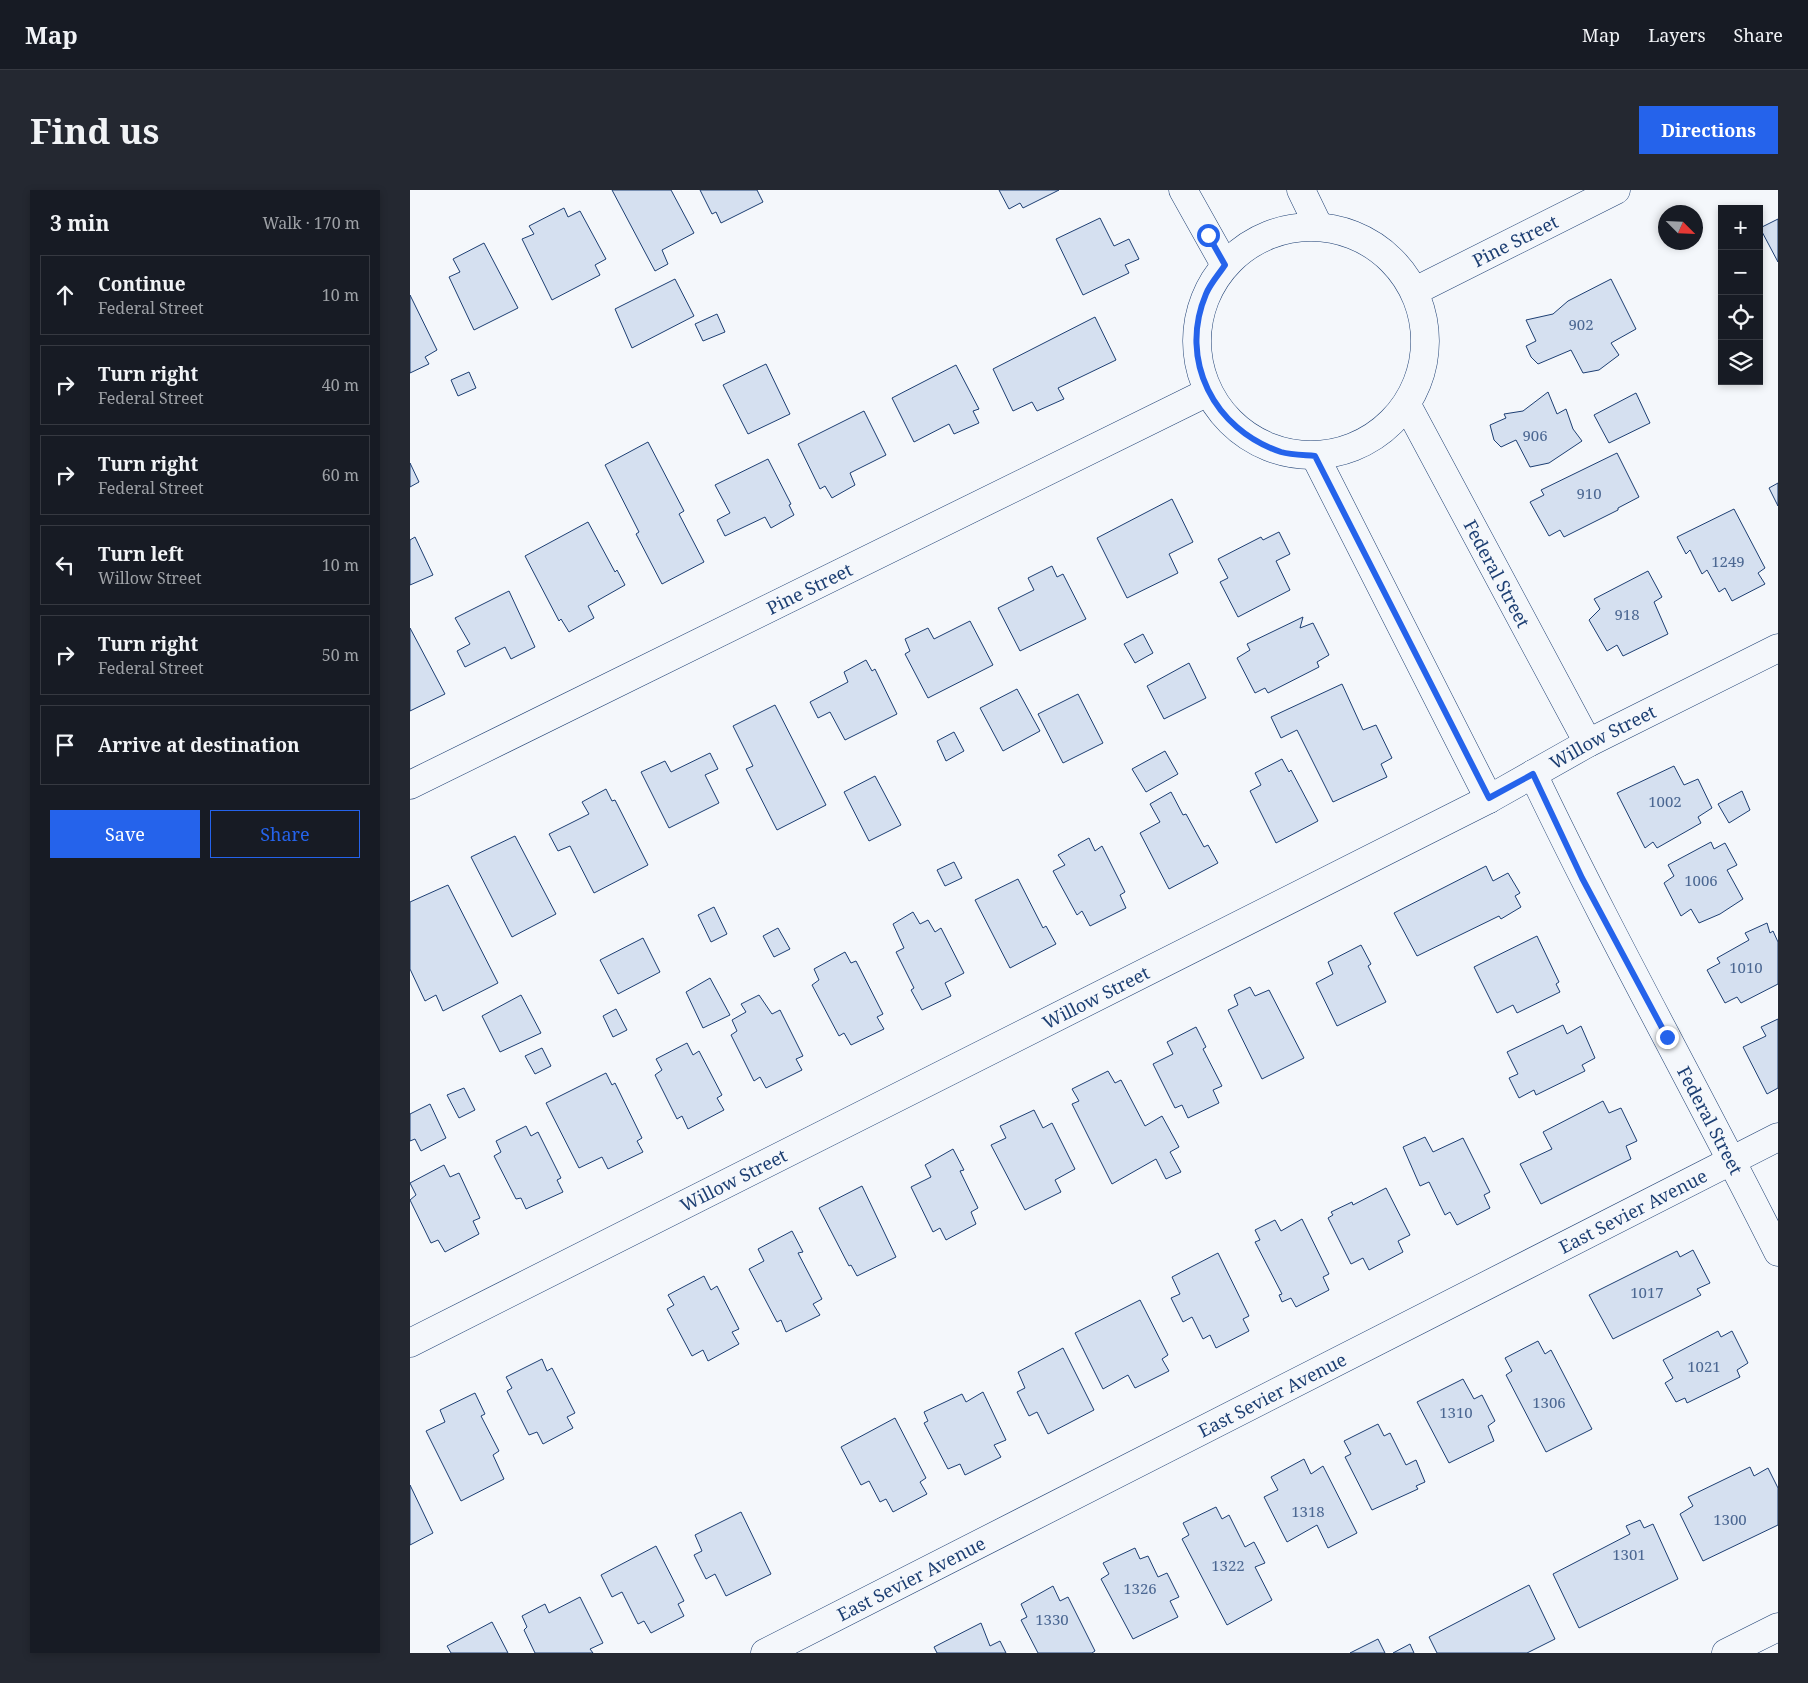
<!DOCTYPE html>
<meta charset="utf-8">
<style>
:root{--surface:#171b24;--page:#242831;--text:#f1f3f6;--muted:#9ea1a6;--line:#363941;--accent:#2563eb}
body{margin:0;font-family:"Noto Serif",serif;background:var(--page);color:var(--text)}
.controls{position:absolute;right:15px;top:15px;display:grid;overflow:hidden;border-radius:0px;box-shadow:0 2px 8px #0003}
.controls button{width:45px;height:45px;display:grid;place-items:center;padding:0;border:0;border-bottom:1px solid var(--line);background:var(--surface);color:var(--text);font:25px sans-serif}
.compass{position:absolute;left:1248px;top:15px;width:45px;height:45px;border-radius:50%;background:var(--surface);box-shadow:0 2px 8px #0003;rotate:114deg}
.stop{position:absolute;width:15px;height:15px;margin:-11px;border:4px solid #2563eb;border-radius:50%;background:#fff}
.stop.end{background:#2563eb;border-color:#fff;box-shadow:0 1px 5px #0008}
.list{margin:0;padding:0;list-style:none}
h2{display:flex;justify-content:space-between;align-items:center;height:65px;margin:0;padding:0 20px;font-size:21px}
h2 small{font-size:16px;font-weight:400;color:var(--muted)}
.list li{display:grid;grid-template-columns:32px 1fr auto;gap:15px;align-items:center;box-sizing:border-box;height:80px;margin:0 10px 10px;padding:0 10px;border:1px solid var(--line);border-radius:0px}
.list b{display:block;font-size:19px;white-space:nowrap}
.list p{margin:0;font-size:16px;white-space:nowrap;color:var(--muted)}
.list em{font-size:16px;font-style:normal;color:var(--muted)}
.actions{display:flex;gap:10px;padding:15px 20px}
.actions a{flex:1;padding:11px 0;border:1px solid var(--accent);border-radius:0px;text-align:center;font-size:18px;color:var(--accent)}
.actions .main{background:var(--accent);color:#fff}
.icon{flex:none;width:28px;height:28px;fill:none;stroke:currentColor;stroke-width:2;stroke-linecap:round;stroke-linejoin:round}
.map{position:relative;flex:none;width:1368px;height:1463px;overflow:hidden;border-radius:0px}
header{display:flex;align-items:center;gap:30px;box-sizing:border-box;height:70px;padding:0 25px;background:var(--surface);border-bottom:1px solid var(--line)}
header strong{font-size:24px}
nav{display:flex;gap:28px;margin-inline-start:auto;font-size:18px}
.intro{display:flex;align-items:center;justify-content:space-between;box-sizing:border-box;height:120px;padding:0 30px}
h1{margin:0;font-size:35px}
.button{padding:12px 22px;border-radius:0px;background:var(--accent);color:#fff;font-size:18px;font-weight:700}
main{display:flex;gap:30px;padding:0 30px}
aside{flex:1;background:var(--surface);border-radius:0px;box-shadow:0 2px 8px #0003}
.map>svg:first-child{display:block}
</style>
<header>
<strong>Map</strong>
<nav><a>Map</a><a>Layers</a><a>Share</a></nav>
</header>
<div class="intro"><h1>Find us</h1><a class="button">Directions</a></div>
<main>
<aside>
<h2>3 min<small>Walk · 170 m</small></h2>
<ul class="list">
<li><svg class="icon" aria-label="ahead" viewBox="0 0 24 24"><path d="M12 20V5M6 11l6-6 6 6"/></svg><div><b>Continue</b><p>Federal Street</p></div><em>10 m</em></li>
<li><svg class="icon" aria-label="right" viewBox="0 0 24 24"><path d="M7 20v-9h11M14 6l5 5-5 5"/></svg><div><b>Turn right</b><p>Federal Street</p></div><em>40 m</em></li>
<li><svg class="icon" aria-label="right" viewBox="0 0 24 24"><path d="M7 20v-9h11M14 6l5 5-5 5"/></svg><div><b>Turn right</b><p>Federal Street</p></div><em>60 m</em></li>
<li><svg class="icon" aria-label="left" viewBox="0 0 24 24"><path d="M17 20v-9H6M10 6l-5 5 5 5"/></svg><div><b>Turn left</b><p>Willow Street</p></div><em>10 m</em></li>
<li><svg class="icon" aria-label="right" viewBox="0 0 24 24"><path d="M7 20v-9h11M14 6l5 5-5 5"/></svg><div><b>Turn right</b><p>Federal Street</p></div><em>50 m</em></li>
<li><svg class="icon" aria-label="arrive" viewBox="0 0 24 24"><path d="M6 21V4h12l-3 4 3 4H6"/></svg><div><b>Arrive at destination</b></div></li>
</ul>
<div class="actions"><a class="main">Save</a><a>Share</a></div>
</aside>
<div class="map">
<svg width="1368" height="1463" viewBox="0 0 1368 1463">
<rect width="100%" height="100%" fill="#f4f7fb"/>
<g fill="#d5e0f0" stroke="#1d3f73">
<path d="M 202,0 L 261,0 L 284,43 L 252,60 L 258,74 L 245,81 Z"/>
<path d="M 290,0 L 347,0 L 353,12 L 311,33 L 306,22 L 302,24 Z"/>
<path d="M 589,0 L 649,0 L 613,18 L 610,13 L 599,19 Z"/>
<path d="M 154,18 L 158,27 L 170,21 L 196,69 L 185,75 L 190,85 L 142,110 L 112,49 L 124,44 L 119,36 Z"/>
<path d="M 690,28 L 704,56 L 719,49 L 729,69 L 715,75 L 719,83 L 673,105 L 646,49 Z"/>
<path d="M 1368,29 L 1368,72 L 1350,38 Z"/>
<path d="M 74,53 L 108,118 L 64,140 L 39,87 L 50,82 L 43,69 Z"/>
<path d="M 265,89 L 284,126 L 222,158 L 205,119 Z"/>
<path d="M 1201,89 L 1226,139 L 1201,153 L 1209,165 L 1189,180 L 1173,183 L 1161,160 L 1128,174 L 1121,167 L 1116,156 L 1126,151 L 1116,130 L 1143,124 L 1158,111 Z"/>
<path d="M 0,105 L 27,160 L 15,167 L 19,174 L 0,183 Z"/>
<path d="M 307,124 L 315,142 L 293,151 L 285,134 Z"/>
<path d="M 685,127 L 706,170 L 648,198 L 654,209 L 627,221 L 622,212 L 603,221 L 583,179 Z"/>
<path d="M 356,174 L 380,224 L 338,244 L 313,195 Z"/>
<path d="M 546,175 L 569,219 L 563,221 L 569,233 L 544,244 L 539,234 L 504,252 L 482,208 Z"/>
<path d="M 59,182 L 66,198 L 48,206 L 41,190 Z"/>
<path d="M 1138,202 L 1147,224 L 1156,219 L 1163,239 L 1172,251 L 1139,273 L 1120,277 L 1106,250 L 1091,257 L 1084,250 L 1080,235 L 1096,228 L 1094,224 L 1113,221 Z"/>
<path d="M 1226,203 L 1240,233 L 1199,253 L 1184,225 Z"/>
<path d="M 454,221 L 476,265 L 440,283 L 445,295 L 422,308 L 415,296 L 410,299 L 388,254 Z"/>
<path d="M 238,252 L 274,321 L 269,324 L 294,372 L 252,394 L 226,344 L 229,342 L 195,275 Z"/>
<path d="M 1207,263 L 1229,307 L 1208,318 L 1208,320 L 1154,347 L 1150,340 L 1139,346 L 1120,312 L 1134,305 L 1131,300 Z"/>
<path d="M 358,269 L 381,314 L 379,315 L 384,325 L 361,338 L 355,327 L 315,346 L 307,330 L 320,323 L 305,295 Z"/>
<path d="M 0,273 L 9,292 L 0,297 Z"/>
<path d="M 1368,293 L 1368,316 L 1359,298 Z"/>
<path d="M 762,309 L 783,352 L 759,364 L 768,383 L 717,408 L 687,348 Z"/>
<path d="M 1324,319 L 1355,378 L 1348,383 L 1355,394 L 1322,411 L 1315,398 L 1309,402 L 1297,380 L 1292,384 L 1280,360 L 1276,364 L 1267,347 Z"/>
<path d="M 178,332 L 205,382 L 207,380 L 215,395 L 178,416 L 184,428 L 159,442 L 151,429 L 149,431 L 115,366 Z"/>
<path d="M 869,342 L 880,364 L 866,371 L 880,400 L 828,427 L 810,392 L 818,388 L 808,369 L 851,347 L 853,350 Z"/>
<path d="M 5,347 L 23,385 L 0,395 L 0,350 Z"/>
<path d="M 642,376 L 647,387 L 653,384 L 676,429 L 610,461 L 588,418 L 624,400 L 618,388 Z"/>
<path d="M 1238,381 L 1252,407 L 1244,412 L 1258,444 L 1213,466 L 1207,455 L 1197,461 L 1179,430 L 1190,419 L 1184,409 Z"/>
<path d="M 99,401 L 125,457 L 101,469 L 95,457 L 55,477 L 47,461 L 60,454 L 45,428 Z"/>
<path d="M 893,427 L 890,438 L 903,433 L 919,465 L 907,472 L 909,477 L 858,503 L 855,498 L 845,503 L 827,468 L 840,460 L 837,454 Z"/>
<path d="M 560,431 L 583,475 L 518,508 L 495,464 L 500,461 L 495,449 L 518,438 L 524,449 Z"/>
<path d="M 0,438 L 35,504 L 0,521 Z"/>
<path d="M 733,444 L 743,463 L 725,473 L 714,454 Z"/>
<path d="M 456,470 L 462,481 L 465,479 L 487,524 L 435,550 L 420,522 L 408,528 L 400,512 L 438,492 L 434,482 Z"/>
<path d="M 779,473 L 796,508 L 754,529 L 737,496 Z"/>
<path d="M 932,494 L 953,540 L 966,535 L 982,568 L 971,574 L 977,587 L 923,612 L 887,540 L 871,548 L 861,527 Z"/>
<path d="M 607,499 L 630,541 L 593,561 L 570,518 Z"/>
<path d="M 668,504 L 693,553 L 653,573 L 628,524 Z"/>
<path d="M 365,515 L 416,615 L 367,640 L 336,579 L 343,576 L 323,536 Z"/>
<path d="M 544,542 L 554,561 L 536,571 L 527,551 Z"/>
<path d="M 755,561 L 768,584 L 736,602 L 722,579 Z"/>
<path d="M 300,563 L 308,579 L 295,585 L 309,613 L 259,638 L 231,582 L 255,571 L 261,582 Z"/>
<path d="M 872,569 L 879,582 L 881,580 L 908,631 L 866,653 L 840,601 L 851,595 L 845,583 Z"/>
<path d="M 1264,576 L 1274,595 L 1288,589 L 1302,618 L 1288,627 L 1291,633 L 1247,658 L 1243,652 L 1235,658 L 1207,603 Z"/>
<path d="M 465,586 L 491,635 L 459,651 L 434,602 Z"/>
<path d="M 196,599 L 202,611 L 205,610 L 238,675 L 184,703 L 160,656 L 148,661 L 139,644 L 179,624 L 172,612 Z"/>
<path d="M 1332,601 L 1340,620 L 1319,633 L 1308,614 Z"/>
<path d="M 761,602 L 773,625 L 776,624 L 794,657 L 798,655 L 808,673 L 759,699 L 730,643 L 750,632 L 740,614 Z"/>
<path d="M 105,646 L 146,724 L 102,747 L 61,667 Z"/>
<path d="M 679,648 L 685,661 L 692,656 L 715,702 L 710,705 L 716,718 L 680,736 L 672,721 L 667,725 L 643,681 L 655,675 L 648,665 Z"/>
<path d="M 1301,652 L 1304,659 L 1315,653 L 1327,675 L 1317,680 L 1333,709 L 1310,724 L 1289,733 L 1281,719 L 1271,726 L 1254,693 L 1264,686 L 1258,675 Z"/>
<path d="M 544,672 L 552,688 L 535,696 L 527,680 Z"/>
<path d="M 1076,676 L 1083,691 L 1098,683 L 1110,703 L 1105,706 L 1111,717 L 1091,729 L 1089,726 L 1007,766 L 984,723 Z"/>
<path d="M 608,689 L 633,738 L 636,736 L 646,754 L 600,778 L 565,710 Z"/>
<path d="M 38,695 L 88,793 L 33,821 L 26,805 L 15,811 L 0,779 L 0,712 Z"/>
<path d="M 304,717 L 317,744 L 301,752 L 288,725 Z"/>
<path d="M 503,722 L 510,734 L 518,730 L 525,742 L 531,738 L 554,783 L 535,793 L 541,806 L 512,820 L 501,800 L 504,798 L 486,762 L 494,758 L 483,734 Z"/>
<path d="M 1357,733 L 1360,743 L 1363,741 L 1368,752 L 1368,794 L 1331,813 L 1327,807 L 1315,813 L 1297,780 L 1310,773 L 1307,768 L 1339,750 L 1335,743 Z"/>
<path d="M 368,738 L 380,759 L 364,767 L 353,746 Z"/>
<path d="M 1127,746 L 1149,792 L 1146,794 L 1150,802 L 1107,823 L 1103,815 L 1087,823 L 1064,777 Z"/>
<path d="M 233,748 L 250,782 L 208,804 L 190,770 Z"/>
<path d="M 951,755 L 961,774 L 958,776 L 976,812 L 927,836 L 906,793 L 923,784 L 918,772 Z"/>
<path d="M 435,762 L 441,773 L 446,771 L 473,824 L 467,827 L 474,839 L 441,855 L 434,843 L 429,846 L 402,795 L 409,790 L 404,779 Z"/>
<path d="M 300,788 L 320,825 L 293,838 L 276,802 Z"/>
<path d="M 840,797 L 845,806 L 859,800 L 894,868 L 852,889 L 818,820 L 828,815 L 824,805 Z"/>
<path d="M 111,805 L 131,843 L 90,862 L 72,826 Z"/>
<path d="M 349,805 L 362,824 L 370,820 L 393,866 L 386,869 L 392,880 L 356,898 L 350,887 L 344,891 L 321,845 L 327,841 L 322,830 L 336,822 L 331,814 Z"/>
<path d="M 206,819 L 217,840 L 203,847 L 193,826 Z"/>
<path d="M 1368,829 L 1368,898 L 1357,904 L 1333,857 L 1356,846 L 1351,837 Z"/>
<path d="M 1153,835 L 1157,844 L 1171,836 L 1185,868 L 1172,875 L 1175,881 L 1126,905 L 1124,900 L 1109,908 L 1099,888 L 1108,884 L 1097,862 Z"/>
<path d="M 786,837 L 796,857 L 793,859 L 812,896 L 803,900 L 809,913 L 778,928 L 772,915 L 765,918 L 743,874 L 763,864 L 757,852 Z"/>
<path d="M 277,853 L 283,865 L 289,861 L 312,905 L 307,908 L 314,920 L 278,939 L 272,926 L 267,929 L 245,885 L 252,880 L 246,869 Z"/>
<path d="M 132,858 L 141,876 L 125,884 L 115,866 Z"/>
<path d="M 698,881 L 705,893 L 711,890 L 735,936 L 752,926 L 769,957 L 760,962 L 771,982 L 756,989 L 746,969 L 702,994 L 662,914 L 669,911 L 662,899 Z"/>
<path d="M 196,883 L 202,895 L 205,893 L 232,948 L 227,951 L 233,962 L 198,979 L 192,967 L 169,978 L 136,913 Z"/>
<path d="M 54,898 L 65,920 L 49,928 L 37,905 Z"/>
<path d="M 1193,911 L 1199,923 L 1211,918 L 1227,951 L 1216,956 L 1221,969 L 1131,1014 L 1110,974 L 1142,959 L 1133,942 Z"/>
<path d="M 20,914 L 36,948 L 11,961 L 5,949 L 0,951 L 0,924 Z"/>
<path d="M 624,920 L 633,938 L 642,933 L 665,979 L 645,990 L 651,1002 L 615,1020 L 581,955 L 596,948 L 590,936 Z"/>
<path d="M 116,936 L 121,946 L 128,942 L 151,988 L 147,990 L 153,1002 L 116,1019 L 111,1008 L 106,1009 L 84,966 L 91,962 L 86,951 Z"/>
<path d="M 1015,947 L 1023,962 L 1053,948 L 1080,1002 L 1074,1005 L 1080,1018 L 1047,1035 L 1040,1022 L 1035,1025 L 1019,992 L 1010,996 L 993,957 Z"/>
<path d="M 543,959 L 554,980 L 550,981 L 568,1018 L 561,1022 L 566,1034 L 536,1050 L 530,1038 L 523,1042 L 501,997 L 521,987 L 515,975 Z"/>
<path d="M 34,975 L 40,987 L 49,983 L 70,1028 L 63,1031 L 69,1044 L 35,1062 L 28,1050 L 21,1053 L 0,1010 L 6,1005 L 0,993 Z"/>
<path d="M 452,996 L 486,1067 L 447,1086 L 441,1075 L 439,1076 L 409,1018 Z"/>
<path d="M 976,998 L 1000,1045 L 988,1051 L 993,1062 L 959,1080 L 953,1068 L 941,1074 L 918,1028 L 923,1025 L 921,1022 L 942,1012 L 943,1015 Z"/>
<path d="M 892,1029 L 919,1084 L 913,1087 L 919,1100 L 886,1117 L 881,1108 L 872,1112 L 869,1105 L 872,1104 L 845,1052 L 850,1050 L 845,1040 L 865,1030 L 871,1041 Z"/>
<path d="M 382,1041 L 393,1062 L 388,1063 L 412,1109 L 403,1114 L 410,1125 L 376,1142 L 371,1130 L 367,1132 L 339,1079 L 354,1071 L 348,1059 Z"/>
<path d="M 1283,1060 L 1300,1093 L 1287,1099 L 1291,1105 L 1203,1149 L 1179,1105 L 1267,1061 L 1270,1067 Z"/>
<path d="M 808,1063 L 839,1126 L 833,1129 L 839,1141 L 806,1158 L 800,1145 L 793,1149 L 782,1127 L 773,1132 L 761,1108 L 770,1104 L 762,1087 Z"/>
<path d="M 294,1086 L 301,1100 L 307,1096 L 329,1139 L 322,1142 L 329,1154 L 298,1171 L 293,1160 L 282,1166 L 257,1119 L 264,1115 L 258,1105 Z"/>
<path d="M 730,1110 L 758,1165 L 752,1169 L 759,1181 L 725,1198 L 718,1185 L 693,1199 L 665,1143 Z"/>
<path d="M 1308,1141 L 1311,1147 L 1322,1141 L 1338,1173 L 1327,1180 L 1330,1187 L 1277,1213 L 1275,1208 L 1266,1212 L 1255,1193 L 1263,1188 L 1253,1170 Z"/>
<path d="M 1128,1151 L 1135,1164 L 1141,1160 L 1182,1239 L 1136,1262 L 1096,1185 L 1102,1181 L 1095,1168 Z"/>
<path d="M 653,1158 L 684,1220 L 638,1244 L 627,1222 L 619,1226 L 607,1202 L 615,1198 L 608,1182 Z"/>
<path d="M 132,1169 L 137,1181 L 142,1178 L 165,1223 L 157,1227 L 163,1238 L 133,1254 L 127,1242 L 119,1245 L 97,1201 L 102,1198 L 96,1187 Z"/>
<path d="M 1053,1189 L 1064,1209 L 1072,1205 L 1085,1231 L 1078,1236 L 1084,1251 L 1039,1273 L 1007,1212 Z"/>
<path d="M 573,1202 L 596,1250 L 584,1255 L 591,1267 L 555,1285 L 550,1274 L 538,1279 L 514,1233 L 518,1231 L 514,1222 L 552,1204 L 556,1212 Z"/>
<path d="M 65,1203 L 75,1224 L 71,1226 L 89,1261 L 83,1265 L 94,1289 L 51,1311 L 16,1241 L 35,1232 L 30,1220 Z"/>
<path d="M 485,1228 L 516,1288 L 510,1292 L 517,1304 L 483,1322 L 476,1309 L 470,1312 L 459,1291 L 451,1295 L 431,1257 Z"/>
<path d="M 968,1234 L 974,1246 L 980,1243 L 996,1275 L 1006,1270 L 1015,1292 L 1006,1296 L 1008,1299 L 962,1320 L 935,1267 L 941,1264 L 934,1251 Z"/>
<path d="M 894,1269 L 901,1284 L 913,1276 L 947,1343 L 918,1358 L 907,1335 L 877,1352 L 854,1307 L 868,1300 L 861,1287 Z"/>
<path d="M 1340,1277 L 1344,1286 L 1358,1278 L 1368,1298 L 1368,1335 L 1293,1371 L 1270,1324 L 1283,1316 L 1278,1307 Z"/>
<path d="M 0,1295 L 23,1343 L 0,1355 Z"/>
<path d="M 806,1317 L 812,1329 L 819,1325 L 835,1357 L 844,1352 L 855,1373 L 845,1377 L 862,1410 L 817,1435 L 772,1349 L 779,1345 L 773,1333 Z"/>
<path d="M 331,1322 L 361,1384 L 316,1406 L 305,1384 L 296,1389 L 284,1365 L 292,1361 L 285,1345 Z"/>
<path d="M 1230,1330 L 1234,1338 L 1243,1334 L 1268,1389 L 1169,1438 L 1143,1384 L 1220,1344 L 1216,1336 Z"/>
<path d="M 246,1356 L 274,1411 L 268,1414 L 274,1426 L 241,1443 L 234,1431 L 228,1434 L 212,1402 L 202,1407 L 191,1385 Z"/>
<path d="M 725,1358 L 730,1369 L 738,1366 L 748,1387 L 757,1383 L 769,1407 L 760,1411 L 768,1427 L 723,1449 L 691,1389 L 699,1384 L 693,1373 Z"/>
<path d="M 1119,1395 L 1145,1449 L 1117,1463 L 1027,1463 L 1019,1447 Z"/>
<path d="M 643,1396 L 650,1411 L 658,1407 L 685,1461 L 682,1463 L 628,1463 L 611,1430 L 617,1427 L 611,1414 Z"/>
<path d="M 170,1407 L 193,1453 L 180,1459 L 183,1463 L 125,1463 L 114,1440 L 117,1437 L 112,1426 L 135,1414 L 139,1423 Z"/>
<path d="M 82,1432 L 98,1463 L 41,1463 L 37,1456 Z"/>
<path d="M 571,1433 L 580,1456 L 590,1451 L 596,1463 L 527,1463 L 524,1457 Z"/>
<path d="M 968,1449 L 975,1463 L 940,1463 Z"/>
<path d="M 1000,1454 L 1004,1463 L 983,1463 Z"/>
</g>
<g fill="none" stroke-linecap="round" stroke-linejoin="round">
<defs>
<g id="minor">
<path d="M 773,0 L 815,75"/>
<path d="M 891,0 L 908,35"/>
<circle cx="901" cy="151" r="114"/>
<path id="s1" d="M 1005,101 L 1206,0"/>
<path id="s2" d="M 997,215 L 1178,553"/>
<path d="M 905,266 L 1079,609"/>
<path id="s3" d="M 1123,584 C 1200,746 1288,902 1368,1062"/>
<path id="s4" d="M 0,595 L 798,202"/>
<path id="s5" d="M 0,1153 L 1079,609 L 1178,553 L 1368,458"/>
<path d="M 1316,1463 L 1368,1437"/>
</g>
<g id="tertiary">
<path id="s6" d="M 355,1463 L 1368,947"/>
</g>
</defs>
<use href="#minor" stroke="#1d3f73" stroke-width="29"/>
<use href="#tertiary" stroke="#1d3f73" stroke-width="29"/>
<use href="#minor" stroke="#f4f7fb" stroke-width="28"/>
<use href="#tertiary" stroke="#f4f7fb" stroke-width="28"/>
</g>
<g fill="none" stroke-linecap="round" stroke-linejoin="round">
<path stroke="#2563eb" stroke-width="6" d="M 798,45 L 815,75 C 809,84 800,94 796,104 C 768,170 804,240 871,262 C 881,265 894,265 905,266 L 1079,608 L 1123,584 L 1172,688 L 1257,847"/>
</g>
<g text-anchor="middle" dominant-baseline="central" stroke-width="4" stroke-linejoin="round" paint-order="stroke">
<g font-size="15" fill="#4b6792">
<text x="1171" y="134">902</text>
<text x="1125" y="245">906</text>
<text x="1179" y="303">910</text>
<text x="1318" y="371">1249</text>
<text x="1217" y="424">918</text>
<text x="1255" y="611">1002</text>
<text x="1291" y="690">1006</text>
<text x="1336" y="777">1010</text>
<text x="1237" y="1102">1017</text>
<text x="1294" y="1176">1021</text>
<text x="1139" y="1212">1306</text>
<text x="1046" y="1222">1310</text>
<text x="898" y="1321">1318</text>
<text x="1320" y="1329">1300</text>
<text x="1219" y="1364">1301</text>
<text x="818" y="1375">1322</text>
<text x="730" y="1398">1326</text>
<text x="642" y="1429">1330</text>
</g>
<g font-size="18" fill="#1d3f73" stroke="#f4f7fb">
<text stroke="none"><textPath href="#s1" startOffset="112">Pine Street</textPath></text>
<text stroke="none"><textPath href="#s2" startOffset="191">Federal Street</textPath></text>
<text stroke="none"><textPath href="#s4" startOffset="445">Pine Street</textPath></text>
<text stroke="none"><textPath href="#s5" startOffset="1338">Willow Street</textPath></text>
<text stroke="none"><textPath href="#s5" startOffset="768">Willow Street</textPath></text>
<text stroke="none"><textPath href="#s3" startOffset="389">Federal Street</textPath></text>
<text stroke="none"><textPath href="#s5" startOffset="362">Willow Street</textPath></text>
<text stroke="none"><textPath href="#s6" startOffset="974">East Sevier Avenue</textPath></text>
<text stroke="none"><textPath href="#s6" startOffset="569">East Sevier Avenue</textPath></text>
<text stroke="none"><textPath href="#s6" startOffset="164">East Sevier Avenue</textPath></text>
</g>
</g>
</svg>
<div class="controls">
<button>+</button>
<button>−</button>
<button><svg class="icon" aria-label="locate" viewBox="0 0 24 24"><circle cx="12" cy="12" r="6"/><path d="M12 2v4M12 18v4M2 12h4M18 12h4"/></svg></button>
<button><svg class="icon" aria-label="layers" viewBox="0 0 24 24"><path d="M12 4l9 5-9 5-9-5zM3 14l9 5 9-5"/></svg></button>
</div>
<svg class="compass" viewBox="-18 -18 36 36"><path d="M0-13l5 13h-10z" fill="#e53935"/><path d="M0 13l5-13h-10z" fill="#9ea1a6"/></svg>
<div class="stop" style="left:798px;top:45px"></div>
<div class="stop end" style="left:1257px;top:847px"></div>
</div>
</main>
